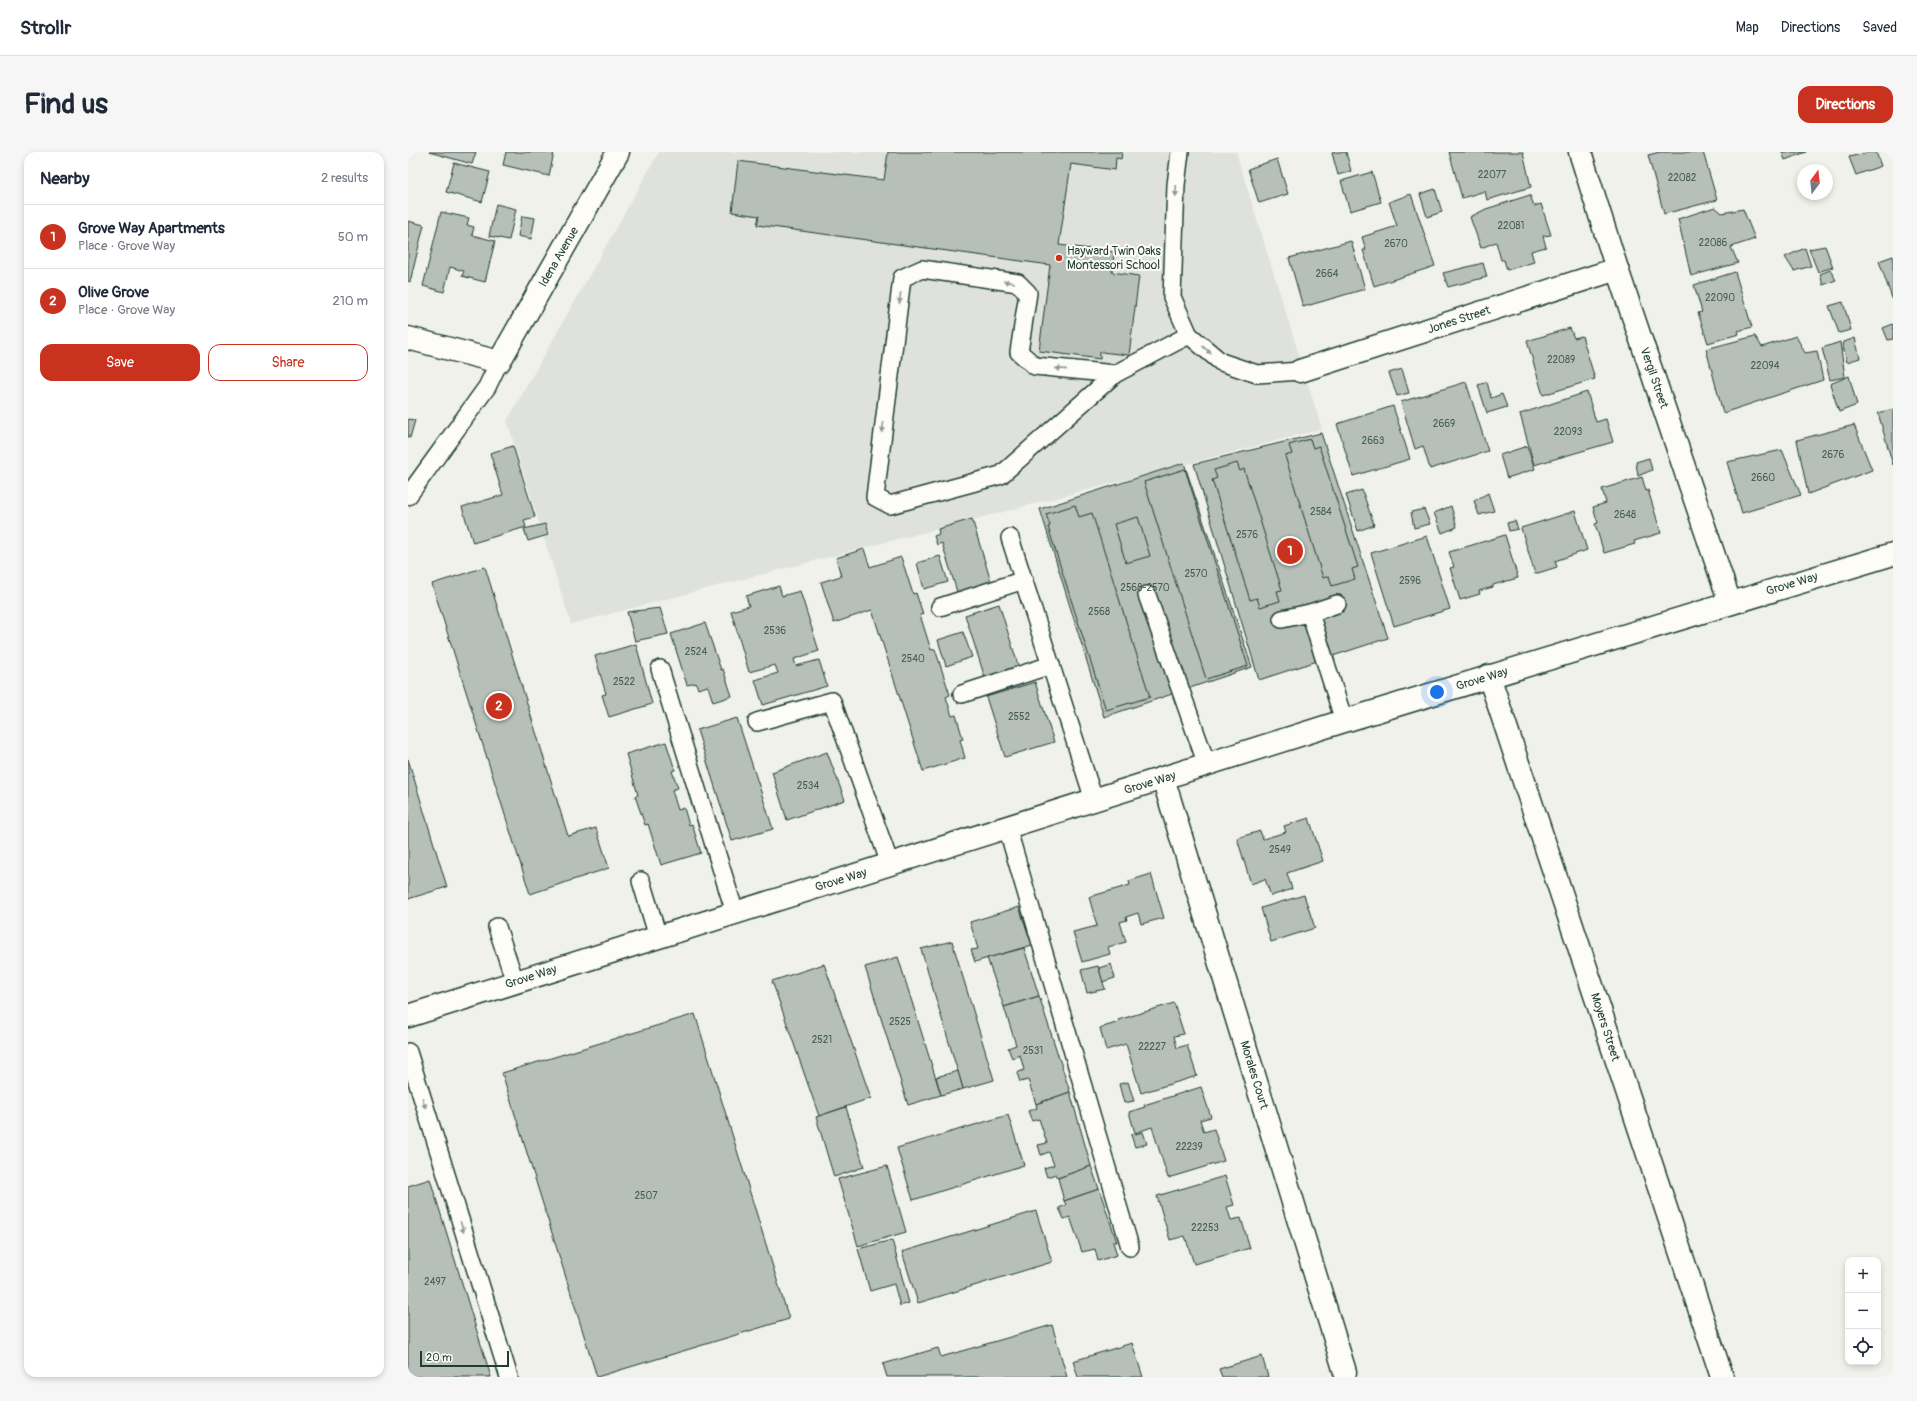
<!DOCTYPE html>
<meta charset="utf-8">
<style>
:root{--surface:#fff;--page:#f6f6f7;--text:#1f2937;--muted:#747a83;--line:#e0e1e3;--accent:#c8321e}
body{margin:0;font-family:Pangolin,sans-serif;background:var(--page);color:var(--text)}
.controls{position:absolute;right:12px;bottom:12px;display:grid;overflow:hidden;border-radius:8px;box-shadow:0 2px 6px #0003}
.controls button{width:36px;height:36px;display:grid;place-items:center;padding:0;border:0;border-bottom:1px solid var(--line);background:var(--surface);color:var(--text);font:20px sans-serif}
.compass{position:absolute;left:1389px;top:12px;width:36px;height:36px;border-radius:50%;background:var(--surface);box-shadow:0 2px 6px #0003;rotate:15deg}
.scale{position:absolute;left:12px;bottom:10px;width:89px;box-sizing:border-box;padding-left:4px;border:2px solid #1f3d34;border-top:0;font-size:11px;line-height:14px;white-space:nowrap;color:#1f3d34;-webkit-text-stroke:3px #fdfcf7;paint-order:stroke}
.you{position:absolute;left:1029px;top:540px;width:14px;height:14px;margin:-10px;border:3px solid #fff;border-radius:50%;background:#1a73e8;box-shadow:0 0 0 6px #1a73e833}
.badge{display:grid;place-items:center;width:26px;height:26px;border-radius:50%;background:var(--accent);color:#fff;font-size:13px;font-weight:700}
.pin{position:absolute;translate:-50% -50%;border:2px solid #fff;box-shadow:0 1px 4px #0006}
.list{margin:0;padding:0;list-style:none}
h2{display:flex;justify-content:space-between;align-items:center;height:52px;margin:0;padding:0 16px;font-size:17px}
h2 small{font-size:13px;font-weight:400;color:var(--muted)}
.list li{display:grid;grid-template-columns:26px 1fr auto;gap:12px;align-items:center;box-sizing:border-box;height:64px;padding:0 16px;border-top:1px solid var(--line)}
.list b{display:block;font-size:15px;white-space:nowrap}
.list p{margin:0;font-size:13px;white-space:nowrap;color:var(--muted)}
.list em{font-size:13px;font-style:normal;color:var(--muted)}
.actions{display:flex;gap:8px;padding:12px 16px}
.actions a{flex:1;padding:9px 0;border:1px solid var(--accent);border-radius:12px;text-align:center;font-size:14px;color:var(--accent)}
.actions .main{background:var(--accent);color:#fff}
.icon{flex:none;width:22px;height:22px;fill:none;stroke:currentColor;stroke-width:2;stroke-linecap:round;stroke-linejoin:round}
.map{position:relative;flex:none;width:1485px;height:1225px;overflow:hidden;border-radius:12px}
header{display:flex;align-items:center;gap:24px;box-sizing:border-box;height:56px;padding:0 20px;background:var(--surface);border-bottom:1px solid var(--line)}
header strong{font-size:19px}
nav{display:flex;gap:22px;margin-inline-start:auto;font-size:14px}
.intro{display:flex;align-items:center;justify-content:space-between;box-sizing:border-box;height:96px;padding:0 24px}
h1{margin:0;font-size:28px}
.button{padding:10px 18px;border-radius:12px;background:var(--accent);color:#fff;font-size:14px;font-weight:700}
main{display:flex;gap:24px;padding:0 24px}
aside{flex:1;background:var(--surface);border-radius:12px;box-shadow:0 2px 6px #0003}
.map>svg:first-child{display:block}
</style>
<header>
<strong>Strollr</strong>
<nav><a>Map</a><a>Directions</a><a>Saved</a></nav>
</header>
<div class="intro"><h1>Find us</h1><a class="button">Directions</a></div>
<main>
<aside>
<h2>Nearby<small>2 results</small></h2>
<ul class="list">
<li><span class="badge">1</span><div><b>Grove Way Apartments</b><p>Place · Grove Way</p></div><em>50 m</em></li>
<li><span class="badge">2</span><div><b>Olive Grove</b><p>Place · Grove Way</p></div><em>210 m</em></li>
</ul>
<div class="actions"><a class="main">Save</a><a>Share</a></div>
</aside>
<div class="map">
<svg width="1485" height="1225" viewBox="0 0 1485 1225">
<rect width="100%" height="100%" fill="#f0f1eb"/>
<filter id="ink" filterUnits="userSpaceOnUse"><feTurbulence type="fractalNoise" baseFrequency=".025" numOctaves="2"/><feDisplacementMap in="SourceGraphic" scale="8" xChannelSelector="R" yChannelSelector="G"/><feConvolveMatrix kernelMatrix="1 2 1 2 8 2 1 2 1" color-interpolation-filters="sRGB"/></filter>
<g filter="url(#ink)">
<path fill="#dfe2dc" d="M 251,0 L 828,0 L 914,277 L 163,472 L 99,269 Z"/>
<g fill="#b6bfb8" stroke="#1f3d34">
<path d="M 21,0 L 68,0 L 64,12 Z"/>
<path d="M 98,0 L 146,0 L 141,24 L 95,13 Z"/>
<path d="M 480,0 L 714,0 L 713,7 L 708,6 L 707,18 L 663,12 L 651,93 L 706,100 L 704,120 L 731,124 L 721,203 L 692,200 L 692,207 L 631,199 L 642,113 L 349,73 L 351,64 L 324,60 L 330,9 L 476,28 Z"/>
<path d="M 928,0 L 938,0 L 943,19 L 930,23 L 924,1 Z"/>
<path d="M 1041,0 L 1115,0 L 1123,35 L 1079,48 L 1077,39 L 1054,46 Z"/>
<path d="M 1252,0 L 1295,0 L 1309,48 L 1256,62 L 1240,3 Z"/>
<path d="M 1374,0 L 1398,0 L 1377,8 Z"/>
<path d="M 1462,0 L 1468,0 L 1473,14 L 1448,23 L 1441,5 Z"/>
<path d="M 869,7 L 880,42 L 851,51 L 840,17 Z"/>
<path d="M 46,11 L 82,20 L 74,50 L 38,40 Z"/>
<path d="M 964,20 L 973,50 L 942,59 L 933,29 Z"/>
<path d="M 1027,37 L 1034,60 L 1019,65 L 1012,42 Z"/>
<path d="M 1003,42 L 1027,114 L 966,134 L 955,98 L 958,98 L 954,85 L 989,74 L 981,50 Z"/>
<path d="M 1122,43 L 1126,54 L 1133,52 L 1143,83 L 1135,84 L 1138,95 L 1123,99 L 1126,110 L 1099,118 L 1096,108 L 1093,108 L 1088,90 L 1073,96 L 1062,65 L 1078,57 Z"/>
<path d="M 88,52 L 108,57 L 101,88 L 81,84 Z"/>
<path d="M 1307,55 L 1314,61 L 1335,57 L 1347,87 L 1323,95 L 1330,111 L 1283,124 L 1270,67 Z"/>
<path d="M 33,60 L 61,66 L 59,73 L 66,75 L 64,83 L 87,89 L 77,130 L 54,124 L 56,119 L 42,115 L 36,140 L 15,134 Z"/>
<path d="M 114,64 L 127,66 L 123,87 L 110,84 Z"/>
<path d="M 0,69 L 16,73 L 2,130 L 0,129 Z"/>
<path d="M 943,89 L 957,137 L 895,155 L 881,106 Z"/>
<path d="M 1417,94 L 1425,115 L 1410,120 L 1401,97 Z"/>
<path d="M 1397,96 L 1403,114 L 1386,119 L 1377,105 Z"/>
<path d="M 1485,104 L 1485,149 L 1471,109 Z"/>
<path d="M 1075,111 L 1079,125 L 1040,135 L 1035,121 Z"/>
<path d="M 1422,118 L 1428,128 L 1415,133 L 1412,122 Z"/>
<path d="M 1327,120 L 1344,175 L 1330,179 L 1331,182 L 1300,191 L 1290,161 L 1294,160 L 1286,133 Z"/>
<path d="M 1435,150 L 1443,178 L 1431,181 L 1421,154 Z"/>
<path d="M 1485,172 L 1485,187 L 1480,188 L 1475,176 Z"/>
<path d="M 1162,176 L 1166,186 L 1174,184 L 1187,227 L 1135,243 L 1119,189 Z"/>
<path d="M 1347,184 L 1354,195 L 1388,184 L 1397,201 L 1409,199 L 1415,228 L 1315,261 L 1298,197 Z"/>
<path d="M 1447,186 L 1452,206 L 1439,210 L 1435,195 L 1436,190 Z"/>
<path d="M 1432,190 L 1437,225 L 1422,228 L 1414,196 Z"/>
<path d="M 994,217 L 1001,241 L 989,244 L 981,221 Z"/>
<path d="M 1441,224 L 1449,253 L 1431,260 L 1422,232 Z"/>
<path d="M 1058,230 L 1080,299 L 1022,317 L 1015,294 L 1007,297 L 993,250 Z"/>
<path d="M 1079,230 L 1083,246 L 1094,242 L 1099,255 L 1079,261 L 1070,233 Z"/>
<path d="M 1179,240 L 1188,270 L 1198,267 L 1205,290 L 1126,313 L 1112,262 Z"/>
<path d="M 985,254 L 1002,307 L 945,324 L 929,272 Z"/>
<path d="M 1485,257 L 1485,313 L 1470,261 Z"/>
<path d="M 0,267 L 7,268 L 2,286 L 0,285 Z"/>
<path d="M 1446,273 L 1464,318 L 1400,342 L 1389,288 Z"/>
<path d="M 913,281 L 980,486 L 851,528 L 786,312 Z"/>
<path d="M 902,287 L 905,296 L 911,294 L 950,415 L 944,417 L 947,427 L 924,434 L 921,424 L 915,426 L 877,304 L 884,302 L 881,293 Z"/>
<path d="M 105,294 L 127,365 L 116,368 L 118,375 L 65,391 L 54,355 L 95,343 L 82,301 Z"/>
<path d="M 1119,294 L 1127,317 L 1099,326 L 1092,303 Z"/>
<path d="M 1374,298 L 1393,343 L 1334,361 L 1319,310 Z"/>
<path d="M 1241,306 L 1244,318 L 1230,324 L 1228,310 Z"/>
<path d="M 776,311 L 844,515 L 696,565 L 632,357 Z"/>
<path d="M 829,311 L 832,319 L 836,317 L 874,438 L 869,439 L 872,449 L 852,455 L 849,446 L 842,448 L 804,328 L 809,326 L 806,318 Z"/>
<path d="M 777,317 L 840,514 L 798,527 L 736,330 Z"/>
<path d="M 1234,325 L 1238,339 L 1240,338 L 1253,381 L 1226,389 L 1227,392 L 1196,401 L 1187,372 L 1190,371 L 1185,355 L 1198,351 L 1194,337 Z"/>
<path d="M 954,338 L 966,373 L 950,379 L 938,343 Z"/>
<path d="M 1080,341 L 1086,359 L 1071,363 L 1066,349 Z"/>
<path d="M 667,353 L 671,365 L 684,361 L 742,545 L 698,558 L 640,375 L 642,374 L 638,362 Z"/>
<path d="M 1043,354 L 1049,375 L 1034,381 L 1026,361 Z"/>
<path d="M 1016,357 L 1022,372 L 1006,376 L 1003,360 Z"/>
<path d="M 1167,359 L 1179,398 L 1147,409 L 1149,415 L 1127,422 L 1113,376 Z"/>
<path d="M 730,365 L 742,404 L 718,411 L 706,372 Z"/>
<path d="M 564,367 L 584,433 L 550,443 L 534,391 L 529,393 L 526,384 L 531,382 L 530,377 Z"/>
<path d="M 1107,369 L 1110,377 L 1101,379 L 1099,371 Z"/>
<path d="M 137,372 L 140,383 L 120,389 L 116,377 Z"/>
<path d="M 1097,383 L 1110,426 L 1085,433 L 1085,435 L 1071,439 L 1072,442 L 1052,448 L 1042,416 L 1046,415 L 1041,400 Z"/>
<path d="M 1019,384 L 1042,457 L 986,474 L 963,401 Z"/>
<path d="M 456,397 L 462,415 L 493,405 L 505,442 L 508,441 L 515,462 L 512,463 L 523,498 L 527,497 L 542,543 L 538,545 L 544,564 L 548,563 L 555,587 L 552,588 L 557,606 L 515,619 L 464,458 L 426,471 L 413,430 L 433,424 L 428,406 Z"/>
<path d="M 532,404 L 540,430 L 516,437 L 509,411 Z"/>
<path d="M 77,415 L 160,684 L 188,676 L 201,716 L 122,742 L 24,432 Z"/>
<path d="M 371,434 L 374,444 L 392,439 L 411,499 L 386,507 L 388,514 L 411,508 L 419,534 L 355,553 L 347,528 L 370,521 L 367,513 L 341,520 L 323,459 L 341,454 L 338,444 Z"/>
<path d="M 591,452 L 612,519 L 578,529 L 557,463 Z"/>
<path d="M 252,456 L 260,482 L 227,489 L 219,460 Z"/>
<path d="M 297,471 L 313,518 L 315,517 L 324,544 L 305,550 L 300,534 L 290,537 L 288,531 L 279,533 L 263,482 Z"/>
<path d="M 555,480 L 564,505 L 538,514 L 530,488 Z"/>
<path d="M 228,492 L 244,552 L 201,565 L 194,543 L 198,542 L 187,504 Z"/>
<path d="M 627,530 L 646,590 L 597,605 L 578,545 Z"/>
<path d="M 329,566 L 365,677 L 324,689 L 289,578 Z"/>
<path d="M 258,590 L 267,618 L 264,619 L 270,636 L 264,638 L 270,658 L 276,656 L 281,673 L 284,672 L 293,701 L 253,713 L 240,672 L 237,673 L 227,644 L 230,643 L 218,602 Z"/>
<path d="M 419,600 L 437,648 L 379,668 L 364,620 Z"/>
<path d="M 0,607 L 39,735 L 0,747 Z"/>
<path d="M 901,666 L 915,709 L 879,721 L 884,737 L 863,744 L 857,727 L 843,732 L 829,686 L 852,679 L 855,687 L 878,680 L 876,674 Z"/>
<path d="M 743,722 L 756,766 L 733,772 L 730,761 L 718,765 L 719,768 L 712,770 L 718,790 L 700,795 L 702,802 L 674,810 L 665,780 L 689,774 L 681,745 L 722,733 L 721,729 Z"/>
<path d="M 896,743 L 907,776 L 863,790 L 853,756 Z"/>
<path d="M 611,755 L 624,793 L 567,810 L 563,798 L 570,797 L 562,770 Z"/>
<path d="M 544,789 L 586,928 L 555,937 L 513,797 Z"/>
<path d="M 616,796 L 631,844 L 596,855 L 579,806 Z"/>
<path d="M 490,805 L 533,943 L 500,953 L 457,815 Z"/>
<path d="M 416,812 L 463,946 L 411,964 L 364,829 Z"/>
<path d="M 703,812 L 707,826 L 694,830 L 691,816 Z"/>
<path d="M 690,814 L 697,837 L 679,841 L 673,818 Z"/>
<path d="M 631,844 L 662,940 L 628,952 L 620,928 L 612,930 L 609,921 L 616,918 L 612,903 L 604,906 L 600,896 L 608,893 L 596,855 Z"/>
<path d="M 766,851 L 776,882 L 766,884 L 769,896 L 779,893 L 789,924 L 733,941 L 718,892 L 698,898 L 692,876 L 711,870 L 710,868 Z"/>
<path d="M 287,862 L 381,1167 L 189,1225 L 94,921 Z"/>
<path d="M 550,919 L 555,937 L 533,943 L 528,925 Z"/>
<path d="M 720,930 L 726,949 L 716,951 L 711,932 Z"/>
<path d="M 793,935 L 803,965 L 792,968 L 796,980 L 806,977 L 816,1009 L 760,1026 L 744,975 L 727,981 L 721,960 L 737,955 L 736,953 Z"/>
<path d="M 662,940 L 683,1014 L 650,1026 L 648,1022 L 639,1025 L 636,1016 L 646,1013 L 641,1000 L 633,1003 L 630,993 L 639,991 L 631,967 L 624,969 L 620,959 L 629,956 L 628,952 Z"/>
<path d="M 438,955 L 456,1015 L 426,1025 L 408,965 Z"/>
<path d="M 600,963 L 616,1013 L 505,1048 L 489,996 Z"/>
<path d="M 735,980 L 739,992 L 727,995 L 723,983 Z"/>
<path d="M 479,1014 L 498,1080 L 450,1094 L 430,1027 Z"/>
<path d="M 683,1014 L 691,1037 L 656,1049 L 650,1026 Z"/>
<path d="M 817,1024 L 826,1053 L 819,1055 L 823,1068 L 833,1066 L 842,1096 L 786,1112 L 777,1084 L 762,1088 L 749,1044 Z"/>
<path d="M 22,1027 L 83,1225 L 0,1225 L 0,1034 Z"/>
<path d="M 691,1037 L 709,1090 L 705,1090 L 709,1103 L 690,1109 L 687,1097 L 674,1100 L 662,1065 L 656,1067 L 651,1056 L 658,1053 L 656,1049 Z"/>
<path d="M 628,1059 L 644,1110 L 510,1151 L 494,1100 Z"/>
<path d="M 484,1088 L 501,1151 L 492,1154 L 486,1132 L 462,1139 L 450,1097 Z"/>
<path d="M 644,1173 L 659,1225 L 479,1225 L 475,1212 L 530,1196 L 533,1205 Z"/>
<path d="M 724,1191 L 735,1225 L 670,1225 L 665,1209 Z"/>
<path d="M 854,1204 L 860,1225 L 814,1225 L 811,1217 Z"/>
</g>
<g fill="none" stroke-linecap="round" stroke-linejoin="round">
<defs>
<g id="service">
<path d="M 772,0 L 768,33 L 764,145 L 781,183 L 813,210 L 849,222 L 892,219"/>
<path d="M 707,222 L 627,214 L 611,200 L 620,141 L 610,131 L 514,117 L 494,126 L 467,345 L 482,353 L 593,323 L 707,222 L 781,183"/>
<path d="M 0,344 L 79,235 L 91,210"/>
<path d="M 602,386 L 686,648"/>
<path d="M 739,443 L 799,613"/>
<path d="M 532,455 L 616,428"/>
<path d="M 902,461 L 929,452"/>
<path d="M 874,467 L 902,461 L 936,569"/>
<path d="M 252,517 L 323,748 L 328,760"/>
<path d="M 554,542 L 643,513"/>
<path d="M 349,570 L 424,549 L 482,712"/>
<path d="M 599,675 L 722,1095"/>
<path d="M 233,729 L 250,785"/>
<path d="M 89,775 L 107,830"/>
<path d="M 0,900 L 101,1225"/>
</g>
<g id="minor">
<path d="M 1172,0 L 1209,117 L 1322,451"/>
<path d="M 0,186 L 91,210 L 210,0"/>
<path d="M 892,219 L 1209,117"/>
<path d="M 1081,524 L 1314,1225"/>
<path d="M 755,626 L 937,1220"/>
</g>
<path id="secondary" d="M 0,864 L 936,569 L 1485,402"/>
</defs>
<use href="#service" stroke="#1f3d34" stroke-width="20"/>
<use href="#minor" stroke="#1f3d34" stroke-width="25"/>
<use href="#secondary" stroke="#1f3d34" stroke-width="25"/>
<use href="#service" stroke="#fdfcf7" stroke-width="17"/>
<use href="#minor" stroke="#fdfcf7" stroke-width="22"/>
<use href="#secondary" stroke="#fdfcf7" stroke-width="22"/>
</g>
<defs><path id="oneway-solid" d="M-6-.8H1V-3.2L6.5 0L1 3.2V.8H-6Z"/></defs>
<g fill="#8e9c96">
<use href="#oneway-solid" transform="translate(768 39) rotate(93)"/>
<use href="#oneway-solid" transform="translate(601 130) rotate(-171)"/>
<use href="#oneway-solid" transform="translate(492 146) rotate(97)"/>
<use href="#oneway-solid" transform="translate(799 198) rotate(40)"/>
<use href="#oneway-solid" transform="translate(653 217) rotate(-174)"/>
<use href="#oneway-solid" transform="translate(475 275) rotate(97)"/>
<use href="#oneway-solid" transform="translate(16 951) rotate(73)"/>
<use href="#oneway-solid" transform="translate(54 1075) rotate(73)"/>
</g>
</g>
<circle fill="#c8321e" stroke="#fdfcf7" stroke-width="1.5" cx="651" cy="106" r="4"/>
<g text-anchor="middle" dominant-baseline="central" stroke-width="4" stroke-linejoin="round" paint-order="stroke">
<g font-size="10" fill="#455e55">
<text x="1084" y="23">22077</text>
<text x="1274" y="26">22082</text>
<text x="1103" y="74">22081</text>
<text x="1305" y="91">22086</text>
<text x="988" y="92">2670</text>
<text x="919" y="122">2664</text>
<text x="1312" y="146">22090</text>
<text x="1153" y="208">22089</text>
<text x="1357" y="214">22094</text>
<text x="1036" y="272">2669</text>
<text x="1160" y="280">22093</text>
<text x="965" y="289">2663</text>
<text x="1425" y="303">2676</text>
<text x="1355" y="326">2660</text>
<text x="913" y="360">2584</text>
<text x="1217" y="363">2648</text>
<text x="839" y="383">2576</text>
<text x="788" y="422">2570</text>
<text x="1002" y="429">2596</text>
<text x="737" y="436">2568-2570</text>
<text x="691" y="460">2568</text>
<text x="367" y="479">2536</text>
<text x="288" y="500">2524</text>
<text x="505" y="507">2540</text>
<text x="216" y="530">2522</text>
<text x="611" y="565">2552</text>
<text x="400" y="634">2534</text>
<text x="872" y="698">2549</text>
<text x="492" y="870">2525</text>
<text x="414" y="888">2521</text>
<text x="744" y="895">22227</text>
<text x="625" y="899">2531</text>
<text x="781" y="995">22239</text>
<text x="238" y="1044">2507</text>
<text x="797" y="1076">22253</text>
<text x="27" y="1130">2497</text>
</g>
<g font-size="12" fill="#1f3d34" stroke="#fdfcf7" text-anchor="start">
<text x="659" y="99">Hayward Twin Oaks<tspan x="659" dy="14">Montessori School</tspan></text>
</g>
<g font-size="12" fill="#1f3d34" stroke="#fdfcf7">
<text transform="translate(151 105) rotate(-60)">Idena Avenue</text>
<text transform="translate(1051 168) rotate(-18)">Jones Street</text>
<text transform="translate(1246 226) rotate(71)">Vergil Street</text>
<text transform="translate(1384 432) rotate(-17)">Grove Way</text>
<text transform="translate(1074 527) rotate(-17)">Grove Way</text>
<text transform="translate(742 631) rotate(-17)">Grove Way</text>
<text transform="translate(433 728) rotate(-17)">Grove Way</text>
<text transform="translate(123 825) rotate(-18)">Grove Way</text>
<text transform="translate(1197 875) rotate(72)">Moyers Street</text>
<text transform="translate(846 923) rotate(73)">Morales Court</text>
</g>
</g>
</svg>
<div class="controls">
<button>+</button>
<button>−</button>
<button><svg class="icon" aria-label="locate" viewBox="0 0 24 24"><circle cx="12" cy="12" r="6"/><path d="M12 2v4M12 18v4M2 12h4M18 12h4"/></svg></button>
</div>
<svg class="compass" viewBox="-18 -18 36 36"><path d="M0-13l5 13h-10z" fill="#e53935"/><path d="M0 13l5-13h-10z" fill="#747a83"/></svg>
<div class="scale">20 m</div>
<div class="you"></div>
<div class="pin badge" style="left:882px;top:399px">1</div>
<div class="pin badge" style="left:91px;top:554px">2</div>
</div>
</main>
